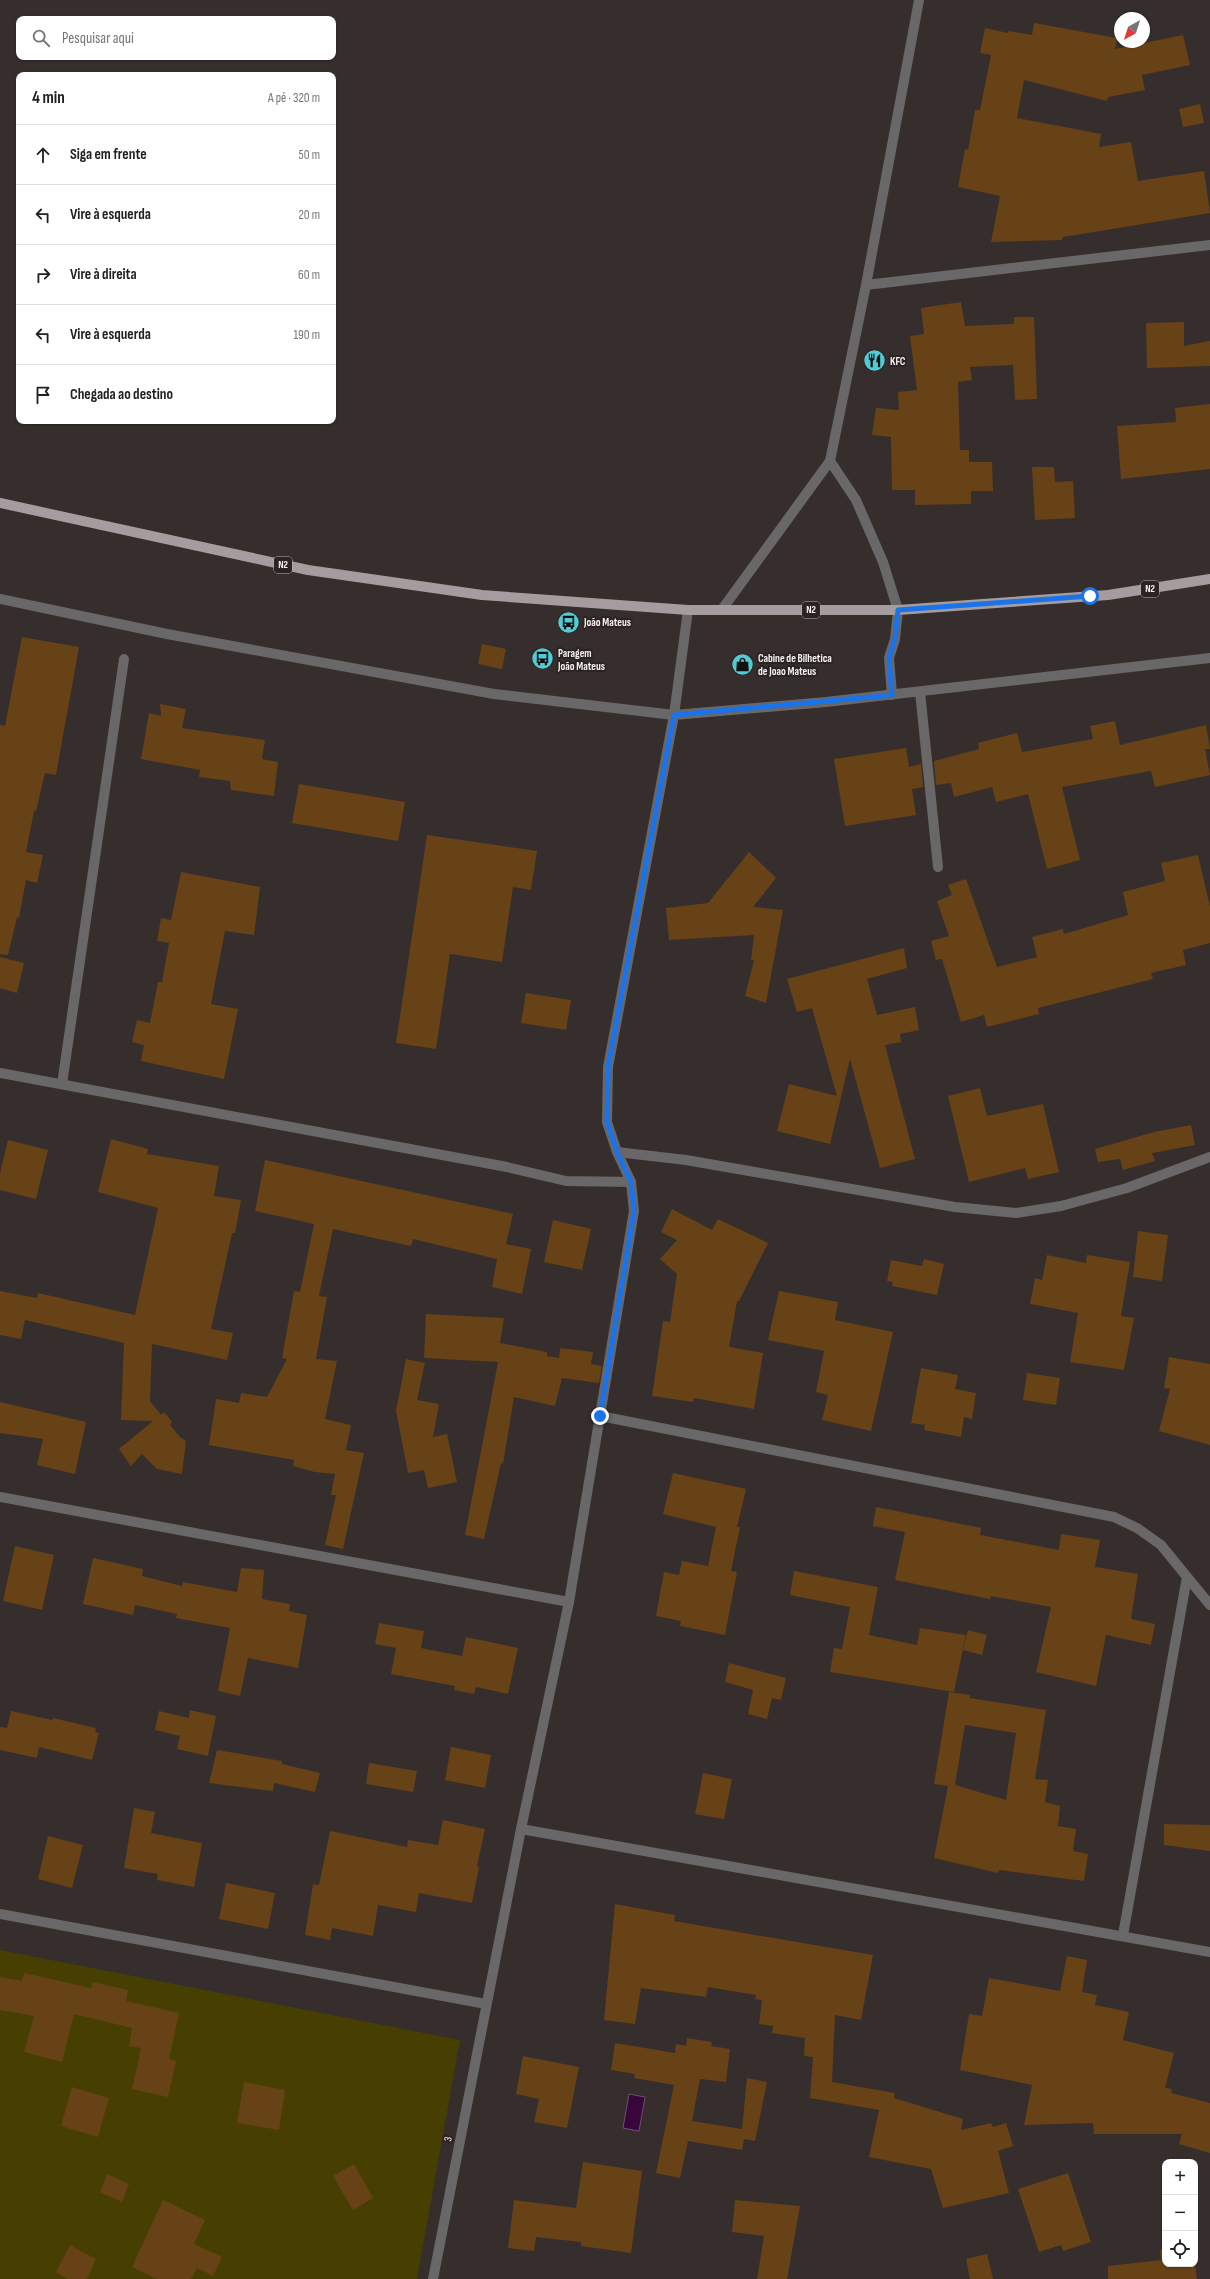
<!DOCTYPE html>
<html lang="pt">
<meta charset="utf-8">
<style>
:root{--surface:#fff;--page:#f2f2f2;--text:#202124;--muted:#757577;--line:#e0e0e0}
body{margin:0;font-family:"Sofia Sans Condensed",sans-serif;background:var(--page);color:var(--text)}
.controls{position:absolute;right:12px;bottom:12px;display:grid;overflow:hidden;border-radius:8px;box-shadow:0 1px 3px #0004}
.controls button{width:36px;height:36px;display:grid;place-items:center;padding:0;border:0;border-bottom:1px solid var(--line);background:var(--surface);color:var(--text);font:20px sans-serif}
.compass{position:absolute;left:1114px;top:12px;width:36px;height:36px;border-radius:50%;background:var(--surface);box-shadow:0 1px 3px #0004;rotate:219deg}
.stop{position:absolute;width:12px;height:12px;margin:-9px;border:3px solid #1a73e8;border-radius:50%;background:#fff}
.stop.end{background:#1a73e8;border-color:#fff;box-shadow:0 1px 4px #0008}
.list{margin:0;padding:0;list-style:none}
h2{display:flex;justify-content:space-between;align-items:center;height:52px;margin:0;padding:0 16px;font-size:17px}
h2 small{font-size:13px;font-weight:400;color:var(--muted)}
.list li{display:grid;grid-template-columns:26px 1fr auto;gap:12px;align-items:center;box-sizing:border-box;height:60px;padding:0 16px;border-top:1px solid var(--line)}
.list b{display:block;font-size:15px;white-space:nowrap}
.list em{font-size:13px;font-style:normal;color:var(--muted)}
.icon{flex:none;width:22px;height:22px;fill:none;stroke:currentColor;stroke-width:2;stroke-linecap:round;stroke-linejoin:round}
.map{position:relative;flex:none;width:1210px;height:2279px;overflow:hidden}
.search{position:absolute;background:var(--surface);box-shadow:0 1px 3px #0004;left:16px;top:16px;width:320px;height:44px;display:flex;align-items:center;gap:10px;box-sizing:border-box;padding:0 14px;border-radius:8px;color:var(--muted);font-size:15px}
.panel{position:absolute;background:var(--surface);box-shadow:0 1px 3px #0004;left:16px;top:72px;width:320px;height:352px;border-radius:8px}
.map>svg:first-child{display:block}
</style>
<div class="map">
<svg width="1210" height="2279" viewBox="0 0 1210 2279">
<rect width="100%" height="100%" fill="#352e2c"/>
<path fill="#473f02" d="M 0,1950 L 460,2040 L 417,2279 L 0,2279 Z"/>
<path fill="#37063b" stroke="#714d72" d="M 629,2094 L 645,2097 L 639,2131 L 623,2128 Z"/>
<g fill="#674216" fill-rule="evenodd">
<path d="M 1034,23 L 1117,38 L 1115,49 L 1183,35 L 1190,65 L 1142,75 L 1145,90 L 1108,97 L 1107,101 L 1024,80 L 1017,118 L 1101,134 L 1099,147 L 1131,142 L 1138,181 L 1204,171 L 1210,213 L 1063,237 L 1062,240 L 991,242 L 1000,196 L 958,187 L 965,149 L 968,150 L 975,110 L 980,110 L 991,55 L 980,53 L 985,28 L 1008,33 L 1009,31 L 1032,35 Z"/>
<path d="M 1200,104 L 1204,123 L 1183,127 L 1179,109 Z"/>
<path d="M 961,302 L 965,326 L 1014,324 L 1014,317 L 1034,317 L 1037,399 L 1015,400 L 1013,365 L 970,367 L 972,380 L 958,382 L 960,450 L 969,450 L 969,462 L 992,462 L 993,491 L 971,491 L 971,504 L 915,505 L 915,490 L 892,490 L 891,437 L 872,435 L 876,408 L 899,410 L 898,392 L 917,390 L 910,336 L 924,334 L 921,308 Z"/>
<path d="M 1184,322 L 1184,346 L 1210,341 L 1210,366 L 1147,368 L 1146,323 Z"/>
<path d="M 1210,404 L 1210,469 L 1121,479 L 1117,426 L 1176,422 L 1175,408 Z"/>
<path d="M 1032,467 L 1054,467 L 1055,482 L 1073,481 L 1075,518 L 1035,520 Z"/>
<path d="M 22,637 L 79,647 L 56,775 L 45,773 L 36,811 L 34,811 L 26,852 L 43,855 L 37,883 L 26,880 L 19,918 L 17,917 L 8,955 L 0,954 L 0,725 L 5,726 Z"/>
<path d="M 482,644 L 506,649 L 502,669 L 478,664 Z"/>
<path d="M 160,704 L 186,709 L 182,728 L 265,740 L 262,759 L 278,762 L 274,796 L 231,790 L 230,781 L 199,777 L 200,770 L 141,759 L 149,713 L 161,716 Z"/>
<path d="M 1115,721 L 1120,745 L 1206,725 L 1210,749 L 1205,749 L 1210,775 L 1155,787 L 1151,771 L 1062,787 L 1080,860 L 1047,869 L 1028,794 L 996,802 L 992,787 L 954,797 L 951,783 L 936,785 L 934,761 L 979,749 L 978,743 L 1017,733 L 1022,752 L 1093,739 L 1090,726 Z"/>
<path d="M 906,748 L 909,767 L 921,764 L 923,787 L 912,789 L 916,815 L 845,826 L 834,759 Z"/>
<path d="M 299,784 L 405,802 L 398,841 L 292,823 Z"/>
<path d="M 427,835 L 537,851 L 531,890 L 513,887 L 502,962 L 450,954 L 436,1049 L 396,1043 Z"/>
<path d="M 749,852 L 776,878 L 753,907 L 783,910 L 766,1003 L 745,996 L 754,960 L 751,960 L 754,935 L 669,940 L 666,908 L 708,903 Z"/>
<path d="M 1198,855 L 1210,907 L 1210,943 L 1183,950 L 1186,965 L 1151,973 L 1153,979 L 1038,1008 L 1039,1014 L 987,1027 L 984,1015 L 961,1022 L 942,959 L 936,960 L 931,941 L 949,936 L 937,901 L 952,895 L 948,885 L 966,879 L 997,967 L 1037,957 L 1032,937 L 1063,929 L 1064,934 L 1128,915 L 1123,892 L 1165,881 L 1161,863 Z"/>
<path d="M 181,872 L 260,887 L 254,935 L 225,931 L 211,1004 L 238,1009 L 224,1079 L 141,1061 L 144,1045 L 132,1042 L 137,1020 L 150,1023 L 158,982 L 162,982 L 169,943 L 157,941 L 161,918 L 171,920 Z"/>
<path d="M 904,948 L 907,968 L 867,979 L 877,1015 L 915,1007 L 919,1030 L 900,1034 L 901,1042 L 885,1045 L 915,1159 L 880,1168 L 850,1059 L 830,1144 L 777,1131 L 789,1084 L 837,1096 L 812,1008 L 797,1012 L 787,979 Z"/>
<path d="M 0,957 L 24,963 L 17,993 L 0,988 Z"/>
<path d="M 526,993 L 571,1000 L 566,1030 L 521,1023 Z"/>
<path d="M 980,1088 L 987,1116 L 1043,1104 L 1059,1172 L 1028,1179 L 1025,1168 L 969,1182 L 948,1096 Z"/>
<path d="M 1191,1125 L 1195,1145 L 1152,1153 L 1155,1161 L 1123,1170 L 1120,1159 L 1098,1162 L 1095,1149 L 1154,1132 Z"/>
<path d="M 111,1139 L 148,1149 L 147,1154 L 219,1166 L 214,1196 L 241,1200 L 235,1233 L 232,1233 L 211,1329 L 233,1333 L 227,1360 L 152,1344 L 150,1401 L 161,1415 L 164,1412 L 172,1422 L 170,1425 L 180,1437 L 186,1441 L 182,1474 L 157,1469 L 142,1454 L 131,1466 L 119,1449 L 153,1421 L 121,1420 L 124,1343 L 25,1320 L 21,1339 L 0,1335 L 0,1291 L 37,1298 L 38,1293 L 135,1315 L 158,1208 L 98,1192 Z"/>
<path d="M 8,1140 L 48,1150 L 36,1199 L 0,1190 L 0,1173 Z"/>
<path d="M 265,1160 L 513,1214 L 506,1244 L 531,1249 L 522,1294 L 492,1287 L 497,1259 L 413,1239 L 411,1246 L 333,1229 L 319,1296 L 327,1297 L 316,1359 L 337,1361 L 325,1419 L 351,1425 L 346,1450 L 364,1453 L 343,1549 L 325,1545 L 336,1495 L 331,1495 L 335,1474 L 315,1472 L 293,1466 L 294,1460 L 209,1445 L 216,1399 L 239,1403 L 241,1393 L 267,1397 L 287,1359 L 282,1358 L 294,1291 L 300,1292 L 314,1224 L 255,1211 Z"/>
<path d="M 672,1209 L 712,1230 L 718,1219 L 768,1243 L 739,1301 L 737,1301 L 729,1347 L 763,1353 L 754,1409 L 694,1398 L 693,1402 L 652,1396 L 663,1321 L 670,1322 L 677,1274 L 660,1259 L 677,1240 L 661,1232 Z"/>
<path d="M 553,1220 L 591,1229 L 582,1270 L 544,1262 Z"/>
<path d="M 1138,1231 L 1168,1235 L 1162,1281 L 1133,1277 Z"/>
<path d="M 1047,1255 L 1086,1263 L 1087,1255 L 1130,1262 L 1121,1316 L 1134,1318 L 1124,1370 L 1070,1362 L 1078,1313 L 1030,1304 L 1035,1278 L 1042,1280 Z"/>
<path d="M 924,1259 L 944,1264 L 937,1295 L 892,1286 L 893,1282 L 887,1281 L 891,1260 L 922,1266 Z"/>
<path d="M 779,1291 L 838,1302 L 835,1320 L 893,1332 L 871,1431 L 822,1420 L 828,1395 L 816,1392 L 824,1351 L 768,1340 Z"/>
<path d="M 426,1314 L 504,1318 L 500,1343 L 547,1352 L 547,1356 L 559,1358 L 560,1348 L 593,1352 L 591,1364 L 602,1366 L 599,1383 L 562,1378 L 555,1406 L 514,1397 L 503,1464 L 501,1463 L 484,1539 L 465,1535 L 498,1362 L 424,1358 Z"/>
<path d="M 1169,1357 L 1210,1364 L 1210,1445 L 1159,1431 L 1170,1389 L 1164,1388 Z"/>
<path d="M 406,1359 L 425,1363 L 417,1400 L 439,1404 L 433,1437 L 447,1434 L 457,1482 L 428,1488 L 424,1470 L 408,1473 L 396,1411 Z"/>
<path d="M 921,1368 L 958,1375 L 955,1389 L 976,1393 L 972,1419 L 964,1417 L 961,1437 L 924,1430 L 925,1425 L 911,1423 Z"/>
<path d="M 1027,1373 L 1060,1378 L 1056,1405 L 1023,1400 Z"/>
<path d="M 0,1402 L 86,1422 L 75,1474 L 37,1465 L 43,1439 L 0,1433 Z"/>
<path d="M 673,1473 L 746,1489 L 737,1527 L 740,1527 L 731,1571 L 737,1572 L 725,1635 L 680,1626 L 681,1621 L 656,1616 L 664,1572 L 679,1575 L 682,1561 L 708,1566 L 716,1527 L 663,1514 Z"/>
<path d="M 876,1507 L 981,1528 L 980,1535 L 1059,1550 L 1061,1534 L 1100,1540 L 1095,1567 L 1138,1574 L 1131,1619 L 1155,1624 L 1151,1645 L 1106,1635 L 1096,1686 L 1036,1672 L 1051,1607 L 991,1596 L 990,1599 L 895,1580 L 905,1532 L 873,1526 Z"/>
<path d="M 15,1546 L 54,1555 L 42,1610 L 3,1601 Z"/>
<path d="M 93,1558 L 143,1569 L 142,1576 L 182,1586 L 183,1582 L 237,1592 L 241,1568 L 264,1570 L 262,1599 L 290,1604 L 289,1611 L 307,1615 L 298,1668 L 248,1658 L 240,1696 L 218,1691 L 230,1628 L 176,1618 L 177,1614 L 135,1605 L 133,1615 L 83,1604 Z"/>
<path d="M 794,1571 L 878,1587 L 869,1635 L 917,1645 L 920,1628 L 966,1635 L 954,1692 L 830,1672 L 834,1648 L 842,1649 L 850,1607 L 790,1595 Z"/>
<path d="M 379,1623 L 424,1631 L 421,1648 L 462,1656 L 466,1637 L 518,1648 L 508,1694 L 476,1687 L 474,1694 L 454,1690 L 455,1686 L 391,1674 L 396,1648 L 375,1644 Z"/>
<path d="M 968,1630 L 987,1635 L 982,1655 L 963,1650 Z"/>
<path d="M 729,1663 L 786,1678 L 781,1700 L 772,1698 L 767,1719 L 748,1714 L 753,1690 L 725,1682 Z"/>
<path d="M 949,1692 L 970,1695 L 970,1698 L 1046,1710 L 1035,1779 L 1048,1780 L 1045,1802 L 1060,1806 L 1058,1826 L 1076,1829 L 1073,1851 L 1088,1854 L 1084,1881 L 999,1870 L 998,1873 L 934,1858 L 948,1786 L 934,1784 ZM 965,1725 L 1016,1733 L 1006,1800 L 955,1785 Z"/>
<path d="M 190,1710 L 216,1716 L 208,1756 L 177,1749 L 180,1736 L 155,1730 L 159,1711 L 189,1718 Z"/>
<path d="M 11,1711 L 52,1720 L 53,1718 L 96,1728 L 95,1732 L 99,1733 L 92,1760 L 39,1747 L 37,1758 L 0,1750 L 0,1727 L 7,1728 Z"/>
<path d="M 451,1747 L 491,1755 L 485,1788 L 445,1780 Z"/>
<path d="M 217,1750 L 282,1761 L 282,1764 L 320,1773 L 315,1792 L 274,1783 L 273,1791 L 209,1783 Z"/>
<path d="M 369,1763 L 417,1771 L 413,1792 L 366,1784 Z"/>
<path d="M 703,1773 L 732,1779 L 724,1819 L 695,1814 Z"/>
<path d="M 134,1808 L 155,1812 L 151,1833 L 202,1843 L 194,1887 L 157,1880 L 158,1874 L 124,1868 Z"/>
<path d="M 443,1820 L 485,1829 L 477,1866 L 479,1867 L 472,1903 L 419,1893 L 416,1912 L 378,1905 L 373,1936 L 332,1928 L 330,1940 L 305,1935 L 313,1884 L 319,1885 L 330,1831 L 407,1847 L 408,1840 L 438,1845 Z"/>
<path d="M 1164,1824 L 1210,1825 L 1210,1851 L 1164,1845 Z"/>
<path d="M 48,1836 L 83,1845 L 72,1888 L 38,1879 Z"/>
<path d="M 226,1883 L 275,1893 L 268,1929 L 219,1919 Z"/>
<path d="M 615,1904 L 675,1915 L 674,1921 L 873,1955 L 861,2020 L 835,2015 L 832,2082 L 895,2093 L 894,2098 L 963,2119 L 961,2130 L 991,2123 L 993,2127 L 1006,2123 L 1013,2146 L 998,2151 L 1009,2193 L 943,2208 L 931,2169 L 869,2157 L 879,2110 L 810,2098 L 813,2057 L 804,2056 L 805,2038 L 772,2033 L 773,2026 L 759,2024 L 762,2000 L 755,1999 L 756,1995 L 708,1987 L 706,1997 L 641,1988 L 635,2024 L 604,2020 Z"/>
<path d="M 1067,1956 L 1087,1960 L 1082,1992 L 1097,1995 L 1095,2005 L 1129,2012 L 1123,2040 L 1174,2053 L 1165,2088 L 1172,2089 L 1171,2093 L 1210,2103 L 1210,2153 L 1179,2144 L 1182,2134 L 1094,2134 L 1093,2123 L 1024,2125 L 1032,2085 L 960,2070 L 969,2014 L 982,2016 L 989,1978 L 1060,1991 Z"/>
<path d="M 24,1973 L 91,1988 L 92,1982 L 128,1990 L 126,2001 L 179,2013 L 169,2059 L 176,2061 L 168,2097 L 132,2089 L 141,2048 L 129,2046 L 132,2028 L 74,2014 L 62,2062 L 24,2052 L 34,2016 L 0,2010 L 0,1977 L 22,1981 Z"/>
<path d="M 687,2038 L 712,2042 L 711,2046 L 730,2049 L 726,2082 L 700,2079 L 692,2121 L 742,2129 L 747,2078 L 767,2082 L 755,2141 L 744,2139 L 742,2150 L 688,2141 L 680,2178 L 656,2173 L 674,2085 L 634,2078 L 635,2074 L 611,2070 L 615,2043 L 675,2053 L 676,2044 L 686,2046 Z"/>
<path d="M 523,2056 L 579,2067 L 567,2128 L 534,2122 L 539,2099 L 516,2094 Z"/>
<path d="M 244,2082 L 285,2090 L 279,2130 L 237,2123 Z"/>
<path d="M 72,2087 L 109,2098 L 98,2137 L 61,2126 Z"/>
<path d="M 583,2162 L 642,2171 L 631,2253 L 581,2246 L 581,2242 L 536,2237 L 534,2251 L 508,2248 L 514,2200 L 576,2208 Z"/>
<path d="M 354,2164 L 373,2198 L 353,2210 L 333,2176 Z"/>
<path d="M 1068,2173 L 1091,2242 L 1063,2251 L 1061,2245 L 1039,2252 L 1018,2189 Z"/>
<path d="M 107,2174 L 129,2184 L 122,2202 L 100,2192 Z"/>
<path d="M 163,2200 L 205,2220 L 194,2244 L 222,2257 L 213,2276 L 197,2268 L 191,2279 L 157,2279 L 132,2267 Z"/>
<path d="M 735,2200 L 800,2206 L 787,2279 L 757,2279 L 764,2236 L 732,2232 Z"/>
<path d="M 70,2245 L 96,2259 L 87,2279 L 68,2279 L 56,2272 Z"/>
<path d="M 1165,2249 L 1165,2264 L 1195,2264 L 1197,2279 L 1108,2279 L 1108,2266 L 1161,2260 L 1160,2250 Z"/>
<path d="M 987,2254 L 993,2279 L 970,2279 L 966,2259 Z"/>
</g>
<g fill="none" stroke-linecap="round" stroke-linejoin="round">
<path stroke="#6a6768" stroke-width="10" d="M 920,692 L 938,867"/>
<g stroke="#6a6768" stroke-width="10">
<path d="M 866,285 L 1210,245"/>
<path d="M 830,461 L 856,500 L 883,562 L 898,610 L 895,639 L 889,658 L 892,695"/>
<path d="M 0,599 L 167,634 L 494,694 L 674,715 L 826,702 L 1210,658"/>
<path d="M 723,608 L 830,461 L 866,285 L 919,0"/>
<path d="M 0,1073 L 507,1167 L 566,1181 L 631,1182"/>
<path d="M 62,1084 L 124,659"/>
<path d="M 617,1152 L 686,1160 L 955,1207 L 1016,1213 L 1061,1206 L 1127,1188 L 1210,1157"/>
<path d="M 600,1416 L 1114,1517 L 1137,1528 L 1161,1545 L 1210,1605"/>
<path d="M 0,1497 L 569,1602"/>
<path d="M 521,1829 L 1210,1952"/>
<path d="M 0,1914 L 486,2004"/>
<path d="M 1123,1935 L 1187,1577"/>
<path d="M 433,2279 L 521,1829 L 569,1602 L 634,1211 L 631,1182 L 617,1152 L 607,1122 L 608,1067 L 674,715 L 688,610"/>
</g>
<path stroke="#a49c9e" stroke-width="10" d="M 0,503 L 308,570 L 482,595 L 688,610 L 898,610 L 1108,595 L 1210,579"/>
</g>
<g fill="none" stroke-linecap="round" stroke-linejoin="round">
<path stroke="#1a73e8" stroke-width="5" d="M 600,1416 L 634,1211 L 631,1182 L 617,1152 L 607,1122 L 608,1067 L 674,715 L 892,695 L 889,658 L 895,638 L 898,610 L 1090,596"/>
</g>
<defs>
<symbol id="restaurant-disc" viewBox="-11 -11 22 22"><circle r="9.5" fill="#51ccd4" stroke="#2b2423"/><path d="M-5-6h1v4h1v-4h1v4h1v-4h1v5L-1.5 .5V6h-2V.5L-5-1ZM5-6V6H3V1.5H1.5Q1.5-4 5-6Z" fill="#111"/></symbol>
<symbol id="bus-disc" viewBox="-11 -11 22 22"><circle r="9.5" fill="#51ccd4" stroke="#2b2423"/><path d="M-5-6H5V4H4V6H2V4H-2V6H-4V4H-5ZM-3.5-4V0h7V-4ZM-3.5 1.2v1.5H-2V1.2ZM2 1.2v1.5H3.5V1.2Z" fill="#111"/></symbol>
<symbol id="shop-disc" viewBox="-11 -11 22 22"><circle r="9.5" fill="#51ccd4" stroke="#2b2423"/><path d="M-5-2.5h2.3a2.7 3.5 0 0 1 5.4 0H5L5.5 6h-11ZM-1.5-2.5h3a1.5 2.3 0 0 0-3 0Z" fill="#111"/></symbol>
</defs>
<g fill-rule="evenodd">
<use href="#restaurant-disc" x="862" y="348" width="25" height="25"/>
<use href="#bus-disc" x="556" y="610" width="25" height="25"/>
<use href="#bus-disc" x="530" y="646" width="25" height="25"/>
<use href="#shop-disc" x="730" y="652" width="25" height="25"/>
</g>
<g text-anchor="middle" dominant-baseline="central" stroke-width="4" stroke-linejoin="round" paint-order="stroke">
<g fill="#2b2423" stroke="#bab5b4" stroke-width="1">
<rect x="274" y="557" width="18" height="16" rx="3"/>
<rect x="1141" y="581" width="18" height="16" rx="3"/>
<rect x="802" y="602" width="18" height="16" rx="3"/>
</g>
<g font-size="10" font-weight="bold" fill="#f7f3f2">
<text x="283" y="565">N2</text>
<text x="1150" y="589">N2</text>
<text x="811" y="610">N2</text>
</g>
<g font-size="11" font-weight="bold" fill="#f7f3f2" stroke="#2b2423" text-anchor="start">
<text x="890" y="361">KFC</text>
<text x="584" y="622">João Mateus</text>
<text x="558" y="653">Paragem<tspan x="558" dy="13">João Mateus</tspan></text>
<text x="758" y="658">Cabine de Bilhetica<tspan x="758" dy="13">de Joao Mateus</tspan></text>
</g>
<g font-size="11" fill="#f7f3f2" stroke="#2b2423">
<text transform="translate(448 2139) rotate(-79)">3</text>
</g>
</g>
</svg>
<div class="controls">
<button>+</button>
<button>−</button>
<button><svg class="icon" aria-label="locate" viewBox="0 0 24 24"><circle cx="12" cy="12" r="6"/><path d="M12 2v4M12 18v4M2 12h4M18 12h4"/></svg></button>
</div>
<svg class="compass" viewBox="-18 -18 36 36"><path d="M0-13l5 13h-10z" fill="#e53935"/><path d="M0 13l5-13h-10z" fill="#757577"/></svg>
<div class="stop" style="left:1090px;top:596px"></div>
<div class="stop end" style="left:600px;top:1416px"></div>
<div class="search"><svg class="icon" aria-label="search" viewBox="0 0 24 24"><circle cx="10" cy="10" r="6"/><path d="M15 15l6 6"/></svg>Pesquisar aqui</div>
<section class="panel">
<h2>4 min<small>A pé · 320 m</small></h2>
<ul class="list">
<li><svg class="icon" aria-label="ahead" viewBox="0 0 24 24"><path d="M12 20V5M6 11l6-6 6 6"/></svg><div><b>Siga em frente</b></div><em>50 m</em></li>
<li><svg class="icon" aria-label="left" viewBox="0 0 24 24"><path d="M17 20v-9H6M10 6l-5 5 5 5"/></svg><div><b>Vire à esquerda</b></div><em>20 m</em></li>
<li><svg class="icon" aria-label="right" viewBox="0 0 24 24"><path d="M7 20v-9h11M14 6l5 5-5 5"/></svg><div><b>Vire à direita</b></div><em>60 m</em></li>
<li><svg class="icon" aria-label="left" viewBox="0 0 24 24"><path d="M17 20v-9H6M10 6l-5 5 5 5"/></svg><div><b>Vire à esquerda</b></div><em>190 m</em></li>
<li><svg class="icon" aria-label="arrive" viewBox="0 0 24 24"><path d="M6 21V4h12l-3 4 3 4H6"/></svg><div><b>Chegada ao destino</b></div></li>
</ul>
</section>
</div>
